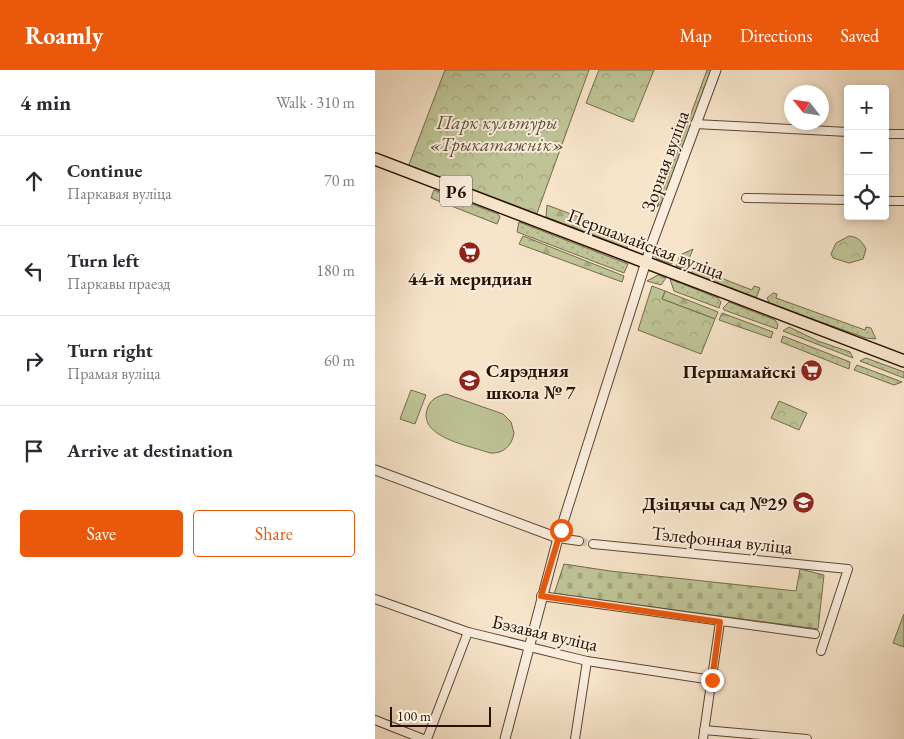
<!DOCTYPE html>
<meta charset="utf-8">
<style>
:root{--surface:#fff;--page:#f7f7f7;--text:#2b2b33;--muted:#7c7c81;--line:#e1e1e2;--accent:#ea580c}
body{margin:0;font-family:"EB Garamond",serif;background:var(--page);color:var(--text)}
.controls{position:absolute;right:15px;top:15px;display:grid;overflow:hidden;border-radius:5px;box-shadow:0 2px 8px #0003}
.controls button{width:45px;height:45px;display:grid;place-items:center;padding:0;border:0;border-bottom:1px solid var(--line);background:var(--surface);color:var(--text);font:25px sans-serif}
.compass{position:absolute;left:409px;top:15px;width:45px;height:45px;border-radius:50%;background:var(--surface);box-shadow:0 2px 8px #0003;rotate:300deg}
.scale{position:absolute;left:15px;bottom:12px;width:101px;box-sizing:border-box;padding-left:5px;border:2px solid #291000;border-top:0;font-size:14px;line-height:18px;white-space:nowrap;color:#291000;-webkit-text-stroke:4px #faeddd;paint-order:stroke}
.stop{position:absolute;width:15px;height:15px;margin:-11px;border:4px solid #ea580c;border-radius:50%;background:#fff}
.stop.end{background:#ea580c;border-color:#fff;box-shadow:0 1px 5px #0008}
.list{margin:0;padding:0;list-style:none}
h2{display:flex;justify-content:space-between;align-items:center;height:65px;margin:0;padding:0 20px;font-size:21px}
h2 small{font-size:16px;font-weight:400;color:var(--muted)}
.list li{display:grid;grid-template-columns:32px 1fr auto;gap:15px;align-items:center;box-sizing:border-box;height:90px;padding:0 20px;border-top:1px solid var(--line)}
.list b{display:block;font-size:19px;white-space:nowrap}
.list p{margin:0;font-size:16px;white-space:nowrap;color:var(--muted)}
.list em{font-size:16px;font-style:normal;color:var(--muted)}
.actions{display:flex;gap:10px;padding:15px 20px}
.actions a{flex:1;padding:11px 0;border:1px solid var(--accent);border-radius:5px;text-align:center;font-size:18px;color:var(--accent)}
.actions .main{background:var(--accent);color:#fff}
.icon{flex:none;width:28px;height:28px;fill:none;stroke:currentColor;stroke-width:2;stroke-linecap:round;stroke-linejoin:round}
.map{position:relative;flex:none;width:529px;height:669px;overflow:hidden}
header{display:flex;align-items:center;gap:30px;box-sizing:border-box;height:70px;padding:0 25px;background:var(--accent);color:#fff}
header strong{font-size:24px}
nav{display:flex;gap:28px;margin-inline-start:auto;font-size:18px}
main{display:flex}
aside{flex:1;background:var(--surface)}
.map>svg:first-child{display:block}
</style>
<header>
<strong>Roamly</strong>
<nav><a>Map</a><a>Directions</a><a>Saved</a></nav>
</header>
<main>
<aside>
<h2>4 min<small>Walk · 310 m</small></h2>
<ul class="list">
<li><svg class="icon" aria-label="ahead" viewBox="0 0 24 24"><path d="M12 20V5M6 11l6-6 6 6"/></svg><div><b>Continue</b><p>Паркавая вуліца</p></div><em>70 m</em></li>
<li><svg class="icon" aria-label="left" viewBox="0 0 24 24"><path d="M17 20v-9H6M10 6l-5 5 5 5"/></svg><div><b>Turn left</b><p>Паркавы праезд</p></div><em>180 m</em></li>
<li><svg class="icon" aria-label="right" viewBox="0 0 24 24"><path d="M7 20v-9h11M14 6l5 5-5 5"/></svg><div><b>Turn right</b><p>Прамая вуліца</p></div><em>60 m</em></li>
<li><svg class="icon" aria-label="arrive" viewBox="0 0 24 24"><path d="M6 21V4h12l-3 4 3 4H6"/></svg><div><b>Arrive at destination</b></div></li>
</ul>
<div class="actions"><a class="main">Save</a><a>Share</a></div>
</aside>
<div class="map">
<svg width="529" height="669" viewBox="0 0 529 669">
<defs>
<pattern id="grass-dots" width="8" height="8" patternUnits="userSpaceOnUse" patternTransform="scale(1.25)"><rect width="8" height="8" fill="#bec496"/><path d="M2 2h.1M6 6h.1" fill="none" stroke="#a3a780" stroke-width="1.8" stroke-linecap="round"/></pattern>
<pattern id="forest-firs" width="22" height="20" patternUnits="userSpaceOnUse" patternTransform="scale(1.25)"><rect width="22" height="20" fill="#bec496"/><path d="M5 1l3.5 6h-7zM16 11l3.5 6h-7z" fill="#a3a780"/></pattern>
<pattern id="cemetery-stones" width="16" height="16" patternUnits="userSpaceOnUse" patternTransform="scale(1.25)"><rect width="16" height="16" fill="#bec496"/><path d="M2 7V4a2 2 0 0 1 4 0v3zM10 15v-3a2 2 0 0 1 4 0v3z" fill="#a3a780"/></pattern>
<pattern id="park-crowns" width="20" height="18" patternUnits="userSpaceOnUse" patternTransform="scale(1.25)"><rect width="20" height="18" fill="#bec496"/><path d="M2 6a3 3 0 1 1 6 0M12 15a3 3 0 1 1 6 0" fill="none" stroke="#a3a780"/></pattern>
</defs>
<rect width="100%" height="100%" fill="#f7e4ca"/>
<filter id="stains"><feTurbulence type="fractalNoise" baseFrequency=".004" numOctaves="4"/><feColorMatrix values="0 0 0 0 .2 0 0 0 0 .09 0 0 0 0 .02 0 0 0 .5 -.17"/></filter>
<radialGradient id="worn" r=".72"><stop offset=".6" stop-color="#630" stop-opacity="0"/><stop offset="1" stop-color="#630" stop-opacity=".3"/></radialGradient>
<g fill="url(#grass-dots)" stroke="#746a4b">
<path d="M 332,0 L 336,0 L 289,131 L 282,137 Z"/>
<path d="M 59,120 L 123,144 L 125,147 L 122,154 L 56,128 Z"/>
<path d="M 144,152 L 253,194 L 249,203 L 142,162 Z"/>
<path d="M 280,177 L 300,185 L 297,194 L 282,189 L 279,185 Z"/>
<path d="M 318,179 L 311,196 L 308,198 L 301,196 L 305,185 Z"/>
<path d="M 320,195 L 334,199 L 333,203 L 377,220 L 379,216 L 385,218 L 381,228 L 320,205 L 317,202 Z"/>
<path d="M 283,205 L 291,208 L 286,215 L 272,211 Z"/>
<path d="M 295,209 L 343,228 L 346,232 L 344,238 L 299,221 Z"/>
<path d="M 398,223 L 402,224 L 401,228 L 490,260 L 491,257 L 496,258 L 501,269 L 491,268 L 395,234 L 392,228 Z"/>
<path d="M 354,232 L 400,250 L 403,254 L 402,259 L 349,240 L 348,238 Z"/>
<path d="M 414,257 L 443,271 L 475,282 L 478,288 L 408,261 Z"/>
<path d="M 408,266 L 475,292 L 474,299 L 406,272 Z"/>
<path d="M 491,288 L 529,302 L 529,308 L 485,291 Z"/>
<path d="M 482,295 L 527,312 L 519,315 L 479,300 Z"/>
</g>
<g fill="url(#forest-firs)" stroke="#746a4b">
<path d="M 172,135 L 254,166 L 252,178 L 171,147 Z"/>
<path d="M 148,166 L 249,206 L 247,212 L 144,174 Z"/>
<path d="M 290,221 L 343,242 L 340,249 L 287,229 Z"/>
<path d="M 347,243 L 398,262 L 396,268 L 344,250 Z"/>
</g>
<path fill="url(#cemetery-stones)" stroke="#746a4b" d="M 189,494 L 235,501 L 421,521 L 425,499 L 449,505 L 443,559 L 179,524 Z"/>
<g fill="url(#park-crowns)" stroke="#746a4b">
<path d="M 70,0 L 214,0 L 161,146 L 33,97 Z"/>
<path d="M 224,0 L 279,0 L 258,52 L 211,33 Z"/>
<path d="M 474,166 C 483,167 487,171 491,179 L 488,189 L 474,193 L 458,188 L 456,184 L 461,173 Z"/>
<path d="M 277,216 L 290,221 L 287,229 L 340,249 L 326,284 L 263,260 Z"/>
<path d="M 404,331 L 432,343 L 424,360 L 396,348 Z"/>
</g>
<g fill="#bec496" stroke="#746a4b">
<path d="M 36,320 L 51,325 L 40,354 L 25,349 Z"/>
<path d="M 71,324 L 128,344 L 136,352 L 139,363 C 137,376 128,384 115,383 C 96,376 40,367 53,337 C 56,329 63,326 71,324 Z"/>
<path d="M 529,544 L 529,577 L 518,573 Z"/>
</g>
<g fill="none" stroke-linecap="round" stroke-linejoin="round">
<path stroke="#d8c4ac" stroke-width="8" stroke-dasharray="8 4" stroke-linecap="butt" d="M 204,471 L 218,474"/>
<defs>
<g id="minor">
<path d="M 320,54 L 473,62"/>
<path d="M 510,64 L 529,64"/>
<path d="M 371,128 L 473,130"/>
<path d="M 510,131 L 529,131"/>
<path d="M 183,468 L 204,471"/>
<path d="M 218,474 L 473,499 L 446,581"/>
<path d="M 166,526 L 440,564"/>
<path d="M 0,529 L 93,562 L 212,591 L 337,610"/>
<path d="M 0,650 L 48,669"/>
<path d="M 329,660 L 432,669"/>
<path d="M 52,669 L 93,562"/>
<path d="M 200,669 L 212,591"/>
<path d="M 328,669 L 345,552"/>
</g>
<g id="tertiary">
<path d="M 0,400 L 183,468"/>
<path d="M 130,669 L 183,468 L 277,173 L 341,0"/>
</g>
<path id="primary" d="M 0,89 L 529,291"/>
</defs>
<use href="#minor" stroke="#5c4532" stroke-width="10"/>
<use href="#tertiary" stroke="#5c4532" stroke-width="11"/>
<use href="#primary" stroke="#291000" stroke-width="14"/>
<use href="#minor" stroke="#faeddd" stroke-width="8"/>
<use href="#tertiary" stroke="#faeddd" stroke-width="9"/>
<use href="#primary" stroke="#f7e4ca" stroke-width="11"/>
</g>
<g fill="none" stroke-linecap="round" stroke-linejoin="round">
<path stroke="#ea580c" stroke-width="6" d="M 186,460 L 166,526 L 345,552 L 337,610"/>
</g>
<defs>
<symbol id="supermarket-disc" viewBox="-11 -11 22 22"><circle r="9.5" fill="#8f2418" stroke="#faeddd"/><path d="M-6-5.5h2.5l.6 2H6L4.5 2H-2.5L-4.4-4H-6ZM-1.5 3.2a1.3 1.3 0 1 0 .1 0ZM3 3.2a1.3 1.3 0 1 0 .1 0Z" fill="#fff"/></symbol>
<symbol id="school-disc" viewBox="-11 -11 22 22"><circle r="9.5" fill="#8f2418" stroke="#faeddd"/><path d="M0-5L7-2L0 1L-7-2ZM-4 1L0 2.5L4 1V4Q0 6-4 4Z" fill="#fff"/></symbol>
</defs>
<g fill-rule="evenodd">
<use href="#supermarket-disc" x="82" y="170" width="25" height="25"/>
<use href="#supermarket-disc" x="424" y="288" width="25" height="25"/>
<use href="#school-disc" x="82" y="298" width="25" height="25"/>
<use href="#school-disc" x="416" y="420" width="25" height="25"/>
</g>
<g text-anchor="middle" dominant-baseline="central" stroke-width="4" stroke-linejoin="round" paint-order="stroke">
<rect fill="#faeddd" stroke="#685242" stroke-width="1" x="65" y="105.5" width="32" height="31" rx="4"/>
<g font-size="18" font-weight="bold" fill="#291000">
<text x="81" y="121">Р6</text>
</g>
<g font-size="19" font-style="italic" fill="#5d4f34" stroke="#faeddd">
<text x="122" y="52">Парк культуры<tspan x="122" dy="22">«Трыкатажнік»</tspan></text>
</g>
<g font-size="19" fill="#291000" stroke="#faeddd">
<text transform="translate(290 91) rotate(-70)">Зорная вуліца</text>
<text transform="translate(271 174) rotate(21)">Першамайская вуліца</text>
<text transform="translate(347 470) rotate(6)">Тэлефонная вуліца</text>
<text transform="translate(170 563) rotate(13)">Бэзавая вуліца</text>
</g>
<g font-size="19" font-weight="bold" fill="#291000" stroke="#faeddd" text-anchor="end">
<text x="95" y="208" text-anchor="middle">44-й меридиан</text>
<text x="111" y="300" text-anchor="start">Сярэдняя<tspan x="111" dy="22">школа № 7</tspan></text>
<text x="421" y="301">Першамайскі</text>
<text x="412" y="433">Дзіцячы сад №29</text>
</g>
</g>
<rect width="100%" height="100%" filter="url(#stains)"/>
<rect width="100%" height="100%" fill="url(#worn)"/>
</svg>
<div class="controls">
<button>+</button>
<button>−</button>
<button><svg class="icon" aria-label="locate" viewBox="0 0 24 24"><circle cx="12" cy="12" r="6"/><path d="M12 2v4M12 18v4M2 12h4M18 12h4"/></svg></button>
</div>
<svg class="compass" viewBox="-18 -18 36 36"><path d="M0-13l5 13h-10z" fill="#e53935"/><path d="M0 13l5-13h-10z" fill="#7c7c81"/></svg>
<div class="scale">100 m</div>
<div class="stop" style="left:186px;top:460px"></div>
<div class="stop end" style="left:337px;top:610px"></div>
</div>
</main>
